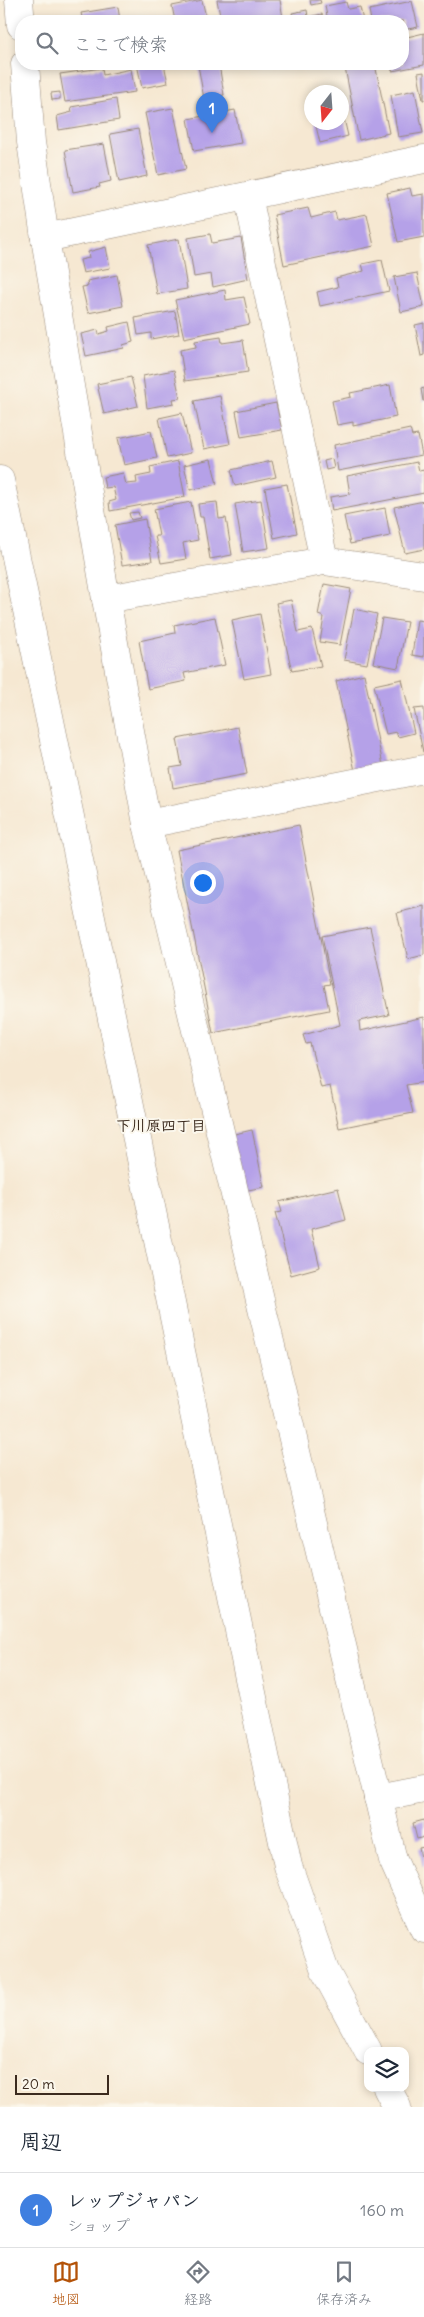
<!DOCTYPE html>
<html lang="ja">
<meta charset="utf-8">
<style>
:root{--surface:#fff;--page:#f6f6f7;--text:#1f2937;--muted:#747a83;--line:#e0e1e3;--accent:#b45309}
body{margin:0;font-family:Delius,"Klee One",sans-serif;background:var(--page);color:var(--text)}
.controls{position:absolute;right:15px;bottom:15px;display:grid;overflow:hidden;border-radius:10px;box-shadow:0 2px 8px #0003}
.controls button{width:45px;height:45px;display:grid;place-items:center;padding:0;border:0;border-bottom:1px solid var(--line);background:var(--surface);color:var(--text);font:25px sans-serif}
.compass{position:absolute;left:304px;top:85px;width:45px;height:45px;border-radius:50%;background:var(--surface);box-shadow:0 2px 8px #0003;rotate:197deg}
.scale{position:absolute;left:15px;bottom:12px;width:94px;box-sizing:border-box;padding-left:5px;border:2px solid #3b2a1e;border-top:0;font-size:14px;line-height:18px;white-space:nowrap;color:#3b2a1e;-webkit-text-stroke:4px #fbf7ec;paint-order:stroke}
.you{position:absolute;left:202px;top:882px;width:18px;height:18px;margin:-12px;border:4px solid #fff;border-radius:50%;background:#1a73e8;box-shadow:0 0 0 8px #1a73e833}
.badge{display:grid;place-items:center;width:32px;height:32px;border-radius:50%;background:var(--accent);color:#fff;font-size:16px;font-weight:700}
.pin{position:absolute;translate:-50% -41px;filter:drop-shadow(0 1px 2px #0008)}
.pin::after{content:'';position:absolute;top:26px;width:18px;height:15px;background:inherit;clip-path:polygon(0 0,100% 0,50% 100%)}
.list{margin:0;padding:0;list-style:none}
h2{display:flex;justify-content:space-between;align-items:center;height:65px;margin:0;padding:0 20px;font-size:21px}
h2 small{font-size:16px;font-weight:400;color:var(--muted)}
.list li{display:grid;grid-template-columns:32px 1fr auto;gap:15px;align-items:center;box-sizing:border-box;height:75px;padding:0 20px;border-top:1px solid var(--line)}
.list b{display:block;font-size:19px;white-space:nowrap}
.list p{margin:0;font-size:16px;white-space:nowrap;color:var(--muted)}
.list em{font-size:16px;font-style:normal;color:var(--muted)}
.icon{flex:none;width:28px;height:28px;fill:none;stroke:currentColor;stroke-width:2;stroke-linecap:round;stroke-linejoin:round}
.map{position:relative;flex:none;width:424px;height:2107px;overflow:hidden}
.search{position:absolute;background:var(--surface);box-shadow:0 2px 8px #0003;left:15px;right:15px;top:15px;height:55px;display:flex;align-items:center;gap:12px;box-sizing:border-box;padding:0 18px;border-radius:20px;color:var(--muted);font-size:19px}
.sheet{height:140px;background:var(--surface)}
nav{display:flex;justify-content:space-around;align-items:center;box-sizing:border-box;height:70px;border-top:1px solid var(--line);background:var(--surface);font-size:14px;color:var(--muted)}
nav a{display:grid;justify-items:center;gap:2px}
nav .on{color:var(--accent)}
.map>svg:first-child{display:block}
</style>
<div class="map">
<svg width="424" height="2107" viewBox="0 0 424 2107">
<rect width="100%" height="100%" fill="#fbf7ec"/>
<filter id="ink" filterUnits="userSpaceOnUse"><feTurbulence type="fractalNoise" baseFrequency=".02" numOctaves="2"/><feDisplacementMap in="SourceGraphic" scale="10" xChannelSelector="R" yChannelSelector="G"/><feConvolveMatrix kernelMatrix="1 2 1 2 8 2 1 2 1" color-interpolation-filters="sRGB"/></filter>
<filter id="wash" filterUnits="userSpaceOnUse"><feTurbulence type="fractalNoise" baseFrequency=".0096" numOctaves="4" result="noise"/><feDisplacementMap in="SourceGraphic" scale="20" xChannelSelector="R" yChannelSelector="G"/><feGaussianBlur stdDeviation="1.12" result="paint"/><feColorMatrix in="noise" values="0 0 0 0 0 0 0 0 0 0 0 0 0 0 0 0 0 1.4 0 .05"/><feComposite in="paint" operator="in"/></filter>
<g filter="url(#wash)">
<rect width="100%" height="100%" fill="#f6e8d2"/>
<g id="blocks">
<g fill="#b5a1e8">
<path d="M 202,0 L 207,21 L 175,21 L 172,6 Z"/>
<path d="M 217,0 L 280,0 L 283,18 L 265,21 L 221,21 Z"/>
<path d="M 310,0 L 320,0 L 321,3 L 311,5 Z"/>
<path d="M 412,1 L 418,27 L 403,30 L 403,21 L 371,21 L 369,10 Z"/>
<path d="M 346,2 L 348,9 L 360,7 L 363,21 L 328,21 L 325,6 Z"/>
<path d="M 118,7 L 120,21 L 83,21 L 81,13 Z"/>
<path d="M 307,10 L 308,17 L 322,14 L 324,21 L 294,21 L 292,13 Z"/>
<path d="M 424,33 L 424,65 L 392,71 L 391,64 L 403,64 L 403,38 Z"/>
<path d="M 137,64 L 164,64 L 168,83 L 142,88 Z"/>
<path d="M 205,64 L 219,64 L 224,95 L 204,99 L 198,65 Z"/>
<path d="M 369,64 L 375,64 L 389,133 L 359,140 L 345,68 Z"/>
<path d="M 102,68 L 103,75 L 131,69 L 135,92 L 65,102 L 60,74 Z"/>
<path d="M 424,72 L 424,100 L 423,100 L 418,73 Z"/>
<path d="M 415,90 L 423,133 L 398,137 L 391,95 Z"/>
<path d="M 60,92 L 60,99 L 52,100 L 51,93 Z"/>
<path d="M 116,99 L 119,120 L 59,130 L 57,116 L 72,112 L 71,107 Z"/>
<path d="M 173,108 L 186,169 L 158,175 L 145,113 Z"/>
<path d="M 235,110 L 241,143 L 194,151 L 188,119 Z"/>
<path d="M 342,110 L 348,136 L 320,143 L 315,122 L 342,122 Z"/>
<path d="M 138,129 L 147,176 L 119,182 L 110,134 Z"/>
<path d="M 104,144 L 111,181 L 99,184 L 100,187 L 73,192 L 65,150 Z"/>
<path d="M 410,188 L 412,196 L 424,194 L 424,237 L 398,242 L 387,193 Z"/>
<path d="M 308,208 L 311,218 L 335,212 L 337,220 L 367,214 L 374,246 L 284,265 L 274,215 Z"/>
<path d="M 210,234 L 212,243 L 241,238 L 248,279 L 213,287 L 211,274 L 194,277 L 188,238 Z"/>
<path d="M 179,239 L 187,289 L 157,294 L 148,245 Z"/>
<path d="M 106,247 L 110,268 L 83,273 L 80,260 L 89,258 L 88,252 Z"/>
<path d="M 382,260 L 389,291 L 320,306 L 317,292 L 338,287 L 336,278 L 364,271 L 362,264 Z"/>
<path d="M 417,273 L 424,307 L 401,312 L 394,277 Z"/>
<path d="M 117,275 L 123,306 L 88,313 L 82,287 L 88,286 L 87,281 Z"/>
<path d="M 225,290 L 226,300 L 244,297 L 250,324 L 184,338 L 175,300 Z"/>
<path d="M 175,311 L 179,334 L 151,339 L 151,333 L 138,335 L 135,318 Z"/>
<path d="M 129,322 L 133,342 L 123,345 L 124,348 L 86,356 L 81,334 L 98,330 L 99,334 L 109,331 L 108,327 Z"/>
<path d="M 424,323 L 424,355 L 421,356 L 415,325 Z"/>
<path d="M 221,337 L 222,343 L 243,340 L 248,372 L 185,381 L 180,350 L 196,347 L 195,341 Z"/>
<path d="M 174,370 L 180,398 L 173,399 L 174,403 L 147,408 L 143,376 Z"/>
<path d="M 131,377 L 138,406 L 104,414 L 97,384 Z"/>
<path d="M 390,385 L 396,417 L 353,426 L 353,422 L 337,425 L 332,401 L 351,397 L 350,393 Z"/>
<path d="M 424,388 L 424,401 L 423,401 L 421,389 Z"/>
<path d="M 220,396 L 230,444 L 204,449 L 194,401 Z"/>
<path d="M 276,403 L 282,430 L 241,437 L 236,411 Z"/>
<path d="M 182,413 L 191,453 L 167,458 L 159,418 Z"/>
<path d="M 410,429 L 412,436 L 418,435 L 422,455 L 338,471 L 334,445 Z"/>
<path d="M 151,431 L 157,458 L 124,465 L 118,438 Z"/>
<path d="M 211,459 L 217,484 L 190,490 L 184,465 Z"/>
<path d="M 332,459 L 334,468 L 326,470 L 324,461 Z"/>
<path d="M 178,461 L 185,497 L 110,511 L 109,502 L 116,500 L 113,487 L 105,488 L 103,477 L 123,473 L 126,484 L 137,483 L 136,477 L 151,474 L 150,467 Z"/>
<path d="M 272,461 L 276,477 L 235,486 L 231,470 Z"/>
<path d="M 417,462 L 419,471 L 424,470 L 424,493 L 332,511 L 330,497 L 350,494 L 347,476 Z"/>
<path d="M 287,484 L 297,533 L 274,538 L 265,488 Z"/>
<path d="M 261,500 L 269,548 L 243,552 L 235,504 Z"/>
<path d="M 424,501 L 424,549 L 405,553 L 394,507 Z"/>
<path d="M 191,502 L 198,540 L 183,543 L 186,559 L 161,563 L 155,536 L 159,536 L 154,509 Z"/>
<path d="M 217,502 L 219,519 L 226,518 L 232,555 L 210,559 L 203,517 L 200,517 L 198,504 Z"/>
<path d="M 385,508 L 390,536 L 350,544 L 344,516 Z"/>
<path d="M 138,512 L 140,518 L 131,520 L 129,513 Z"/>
<path d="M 145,519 L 152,561 L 122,565 L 115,525 Z"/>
<path d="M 324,584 L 351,589 L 340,645 L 320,642 L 324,617 L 318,615 Z"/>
<path d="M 291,600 L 298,632 L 312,629 L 321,666 L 292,671 L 276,603 Z"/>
<path d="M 354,609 L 377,614 L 367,664 L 344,660 Z"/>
<path d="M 260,614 L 271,674 L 244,679 L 232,620 Z"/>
<path d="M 215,617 L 225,665 L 184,673 L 186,681 L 148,689 L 139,641 L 175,633 L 174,625 Z"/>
<path d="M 382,618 L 407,622 L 398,668 L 373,663 Z"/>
<path d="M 417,620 L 424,621 L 424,657 L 412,655 Z"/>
<path d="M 364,674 L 383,765 L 355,771 L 336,681 Z"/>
<path d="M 402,679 L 414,733 L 398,737 L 396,732 L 386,734 L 374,685 Z"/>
<path d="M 424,708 L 424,752 L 423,752 L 414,709 Z"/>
<path d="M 238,727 L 247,774 L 173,788 L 170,768 L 182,766 L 177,739 Z"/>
<path d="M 299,825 L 330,984 L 324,985 L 329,1010 L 213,1033 L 177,850 Z"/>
<path d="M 424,906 L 424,955 L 408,959 L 397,913 Z"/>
<path d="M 370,927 L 389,1015 L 359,1021 L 360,1031 L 424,1017 L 424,1082 L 406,1085 L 413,1113 L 339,1128 L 330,1086 L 321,1088 L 310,1043 L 306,1044 L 303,1035 L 340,1025 L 322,936 Z"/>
<path d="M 252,1130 L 264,1187 L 243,1191 L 230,1135 Z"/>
<path d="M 338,1188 L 346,1220 L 311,1229 L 320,1267 L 291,1275 L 275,1213 L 282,1212 L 279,1202 Z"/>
<path d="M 424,1820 L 424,1837 L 417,1839 L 413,1823 Z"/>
<path d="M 424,1847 L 424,1867 L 423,1867 L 419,1848 Z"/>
</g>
</g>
</g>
<g filter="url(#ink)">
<use href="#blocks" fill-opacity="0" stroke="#988978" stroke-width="1"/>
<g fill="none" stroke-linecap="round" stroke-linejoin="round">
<defs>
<g id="street">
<path d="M 19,0 L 21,25"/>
<path d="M 25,64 L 31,142 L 45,238 L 106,599 L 147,824 L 393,1860 L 424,1929"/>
<path d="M 248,196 L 324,561"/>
<path d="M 45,238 L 424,159"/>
<path d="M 0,480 L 288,1866 L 325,1971 L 368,2051"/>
<path d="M 106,599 L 324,561 L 424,576"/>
<path d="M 147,824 L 424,769"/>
<path d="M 378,1798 L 424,1789"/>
<path d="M 387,2088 L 397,2107"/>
</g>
</defs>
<use href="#street" stroke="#988978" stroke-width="29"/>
<use href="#street" stroke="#fff" stroke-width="28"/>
</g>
</g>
<g text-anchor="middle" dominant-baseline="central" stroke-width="4" stroke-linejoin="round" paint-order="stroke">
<g font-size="15" font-weight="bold" fill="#3b2a1e" stroke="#fbf7ec">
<text x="161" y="1125">下川原四丁目</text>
</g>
</g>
</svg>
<div class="controls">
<button><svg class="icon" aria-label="layers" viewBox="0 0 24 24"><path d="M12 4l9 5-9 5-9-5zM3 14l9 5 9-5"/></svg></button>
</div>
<svg class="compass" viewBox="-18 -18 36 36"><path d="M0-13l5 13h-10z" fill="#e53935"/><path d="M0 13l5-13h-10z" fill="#747a83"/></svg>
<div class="scale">20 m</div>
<div class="you"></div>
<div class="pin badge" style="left:212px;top:133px;background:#3f7fe0">1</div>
<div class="search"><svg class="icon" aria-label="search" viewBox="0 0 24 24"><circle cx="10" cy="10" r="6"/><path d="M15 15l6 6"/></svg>ここで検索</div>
</div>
<section class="sheet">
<h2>周辺<small></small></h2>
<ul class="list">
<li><span class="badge" style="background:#3f7fe0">1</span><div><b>レップジャパン</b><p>ショップ</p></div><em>160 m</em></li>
</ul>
</section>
<nav>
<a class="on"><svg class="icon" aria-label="map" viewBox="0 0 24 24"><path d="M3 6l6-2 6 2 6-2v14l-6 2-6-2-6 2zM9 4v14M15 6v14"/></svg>地図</a>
<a><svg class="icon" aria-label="directions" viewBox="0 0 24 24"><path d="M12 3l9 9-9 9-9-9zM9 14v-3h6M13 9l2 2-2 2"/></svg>経路</a>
<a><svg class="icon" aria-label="saved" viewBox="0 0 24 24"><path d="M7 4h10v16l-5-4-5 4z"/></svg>保存済み</a>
</nav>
